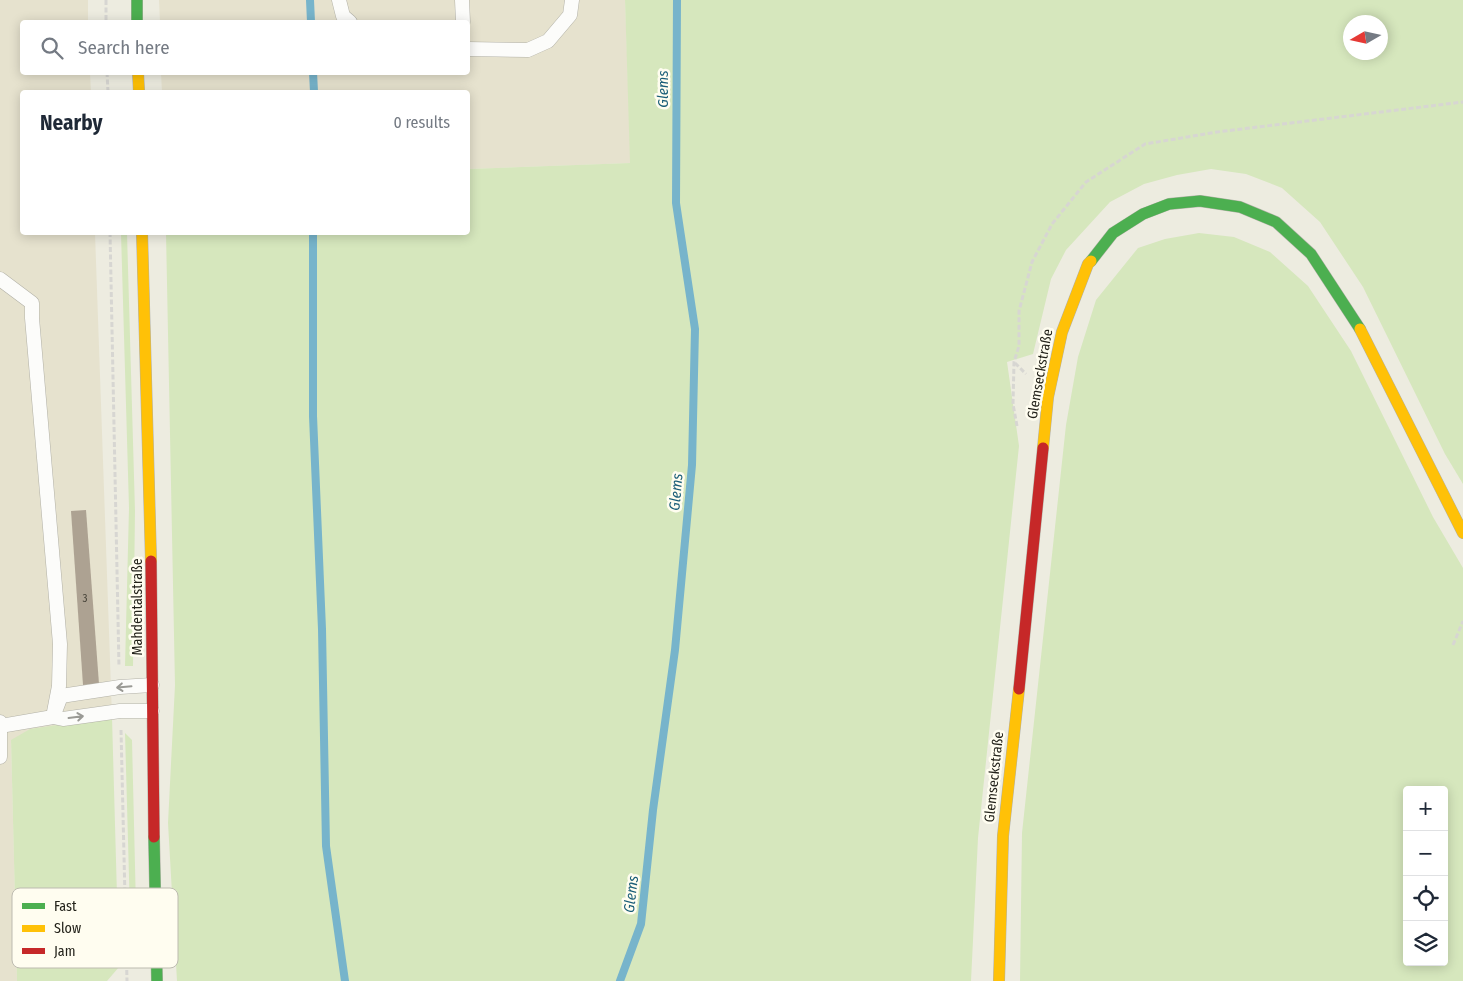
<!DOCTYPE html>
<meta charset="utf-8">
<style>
:root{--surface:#fff;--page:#f2f2f3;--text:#1f2937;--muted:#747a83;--line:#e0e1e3}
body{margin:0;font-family:"Fira Sans Condensed",sans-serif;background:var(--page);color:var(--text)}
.controls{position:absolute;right:15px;bottom:15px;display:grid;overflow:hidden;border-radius:5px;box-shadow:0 2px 12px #0003}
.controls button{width:45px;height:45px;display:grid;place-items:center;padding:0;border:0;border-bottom:1px solid var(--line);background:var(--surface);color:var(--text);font:25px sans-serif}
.compass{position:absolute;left:1343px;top:15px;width:45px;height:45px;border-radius:50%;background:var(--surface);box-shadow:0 2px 12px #0003;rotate:261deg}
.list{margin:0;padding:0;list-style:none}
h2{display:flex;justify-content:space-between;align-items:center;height:65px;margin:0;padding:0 20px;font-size:21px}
h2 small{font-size:16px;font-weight:400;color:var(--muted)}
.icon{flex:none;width:28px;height:28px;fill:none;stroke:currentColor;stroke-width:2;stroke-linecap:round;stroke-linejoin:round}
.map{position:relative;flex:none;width:1463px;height:981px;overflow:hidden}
.search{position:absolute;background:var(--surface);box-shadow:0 2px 12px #0003;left:20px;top:20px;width:450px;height:55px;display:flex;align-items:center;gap:12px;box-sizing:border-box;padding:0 18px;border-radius:5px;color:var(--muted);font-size:19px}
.panel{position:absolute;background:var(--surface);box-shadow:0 2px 12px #0003;left:20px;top:90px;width:450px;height:145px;border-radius:5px}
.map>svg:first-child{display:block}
</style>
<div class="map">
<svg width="1463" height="981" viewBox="0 0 1463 981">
<rect width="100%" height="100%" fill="#edece0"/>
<g fill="#e6e2ce">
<path d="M 0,0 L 88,0 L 88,22 L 22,22 L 22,72 L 90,73 L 91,92 L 22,92 L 22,232 L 95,233 L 112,717 L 11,740 L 17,981 L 0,981 Z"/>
<path d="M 159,0 L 625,0 L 631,163 L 468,169 L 468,92 L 162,92 L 161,73 L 468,72 L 468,22 L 160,22 Z"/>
</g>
<g fill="#d6e7bd" fill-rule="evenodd">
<path d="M 625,0 L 1463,0 L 1463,484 L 1445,454 L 1363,287 L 1320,222 L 1282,188 L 1246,174 L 1211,169 L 1177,175 L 1144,184 L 1110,202 L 1066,250 L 1051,279 L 1033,354 L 1007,362 L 1019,446 L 978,838 L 971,981 L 177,981 L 168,823 L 175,685 L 166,233 L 468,232 L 468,169 L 630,163 ZM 1350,22 L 1380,22 L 1380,52 L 1350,52 Z"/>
<path d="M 121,233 L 127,233 L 135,511 L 133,666 L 125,666 L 129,508 Z"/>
<path d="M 1199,233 L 1234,237 L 1270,252 L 1308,286 L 1351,351 L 1433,517 L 1463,568 L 1463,981 L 1020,981 L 1022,833 L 1066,425 L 1078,357 L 1096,300 L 1138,248 L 1165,239 ZM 1407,790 L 1444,790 L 1444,962 L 1407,962 Z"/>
<path d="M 112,717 L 119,967 L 107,981 L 17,981 L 11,740 L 30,729 Z"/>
<path d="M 125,733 L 132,740 L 137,949 L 131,949 Z"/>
</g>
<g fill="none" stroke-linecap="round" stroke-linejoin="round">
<g stroke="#77b4cb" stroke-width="8">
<path d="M 310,0 L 311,22"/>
<path d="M 313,72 L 314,92"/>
<path d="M 313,232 L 313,416 L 322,629 L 326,846 L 345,981"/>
<path d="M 620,981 L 641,924 L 653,810 L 675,650 L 692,465 L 695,329 L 676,203 L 677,0"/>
</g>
</g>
<path fill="#ada292" d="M 86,510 L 99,684 L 83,685 L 71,511 Z"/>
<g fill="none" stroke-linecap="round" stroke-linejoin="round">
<defs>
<g id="lane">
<path d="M 339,0 L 343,16 L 350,22"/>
<path d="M 462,0 L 463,22"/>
<path d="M 468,49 L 528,50 L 548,41 L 570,15 L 572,0"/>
<path d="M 0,279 L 32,303 L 32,318 L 60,644 L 59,686 L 53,717 L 0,726"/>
<path d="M 152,711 L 120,711 L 63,719 L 53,717 L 61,696 L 120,687 L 152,685"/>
<path d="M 0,722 L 0,757"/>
</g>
<g id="fast">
<path d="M 137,0 L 137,22"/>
<path d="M 1091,261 L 1113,233 L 1143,214 L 1169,204 L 1200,201 L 1240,207 L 1276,222 L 1311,254 L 1360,329"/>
<path d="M 154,837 L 157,981"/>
</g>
<g id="slow">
<path d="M 138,72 L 139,92"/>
<path d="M 142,232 L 151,561"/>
<path d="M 1360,329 L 1463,533"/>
<path d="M 1043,448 L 1048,397 L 1062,332 L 1088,264 L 1091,261"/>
<path d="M 999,981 L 1003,836 L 1019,689"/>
</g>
<g id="jam">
<path d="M 151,561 L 154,837"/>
<path d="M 1019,689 L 1043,448"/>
</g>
</defs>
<use href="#lane" stroke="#b2b1a7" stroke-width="15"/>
<use href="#fast" stroke="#b2b1a7" stroke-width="12"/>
<use href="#slow" stroke="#b2b1a7" stroke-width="12"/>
<use href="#jam" stroke="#b2b1a7" stroke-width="12"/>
<g stroke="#d7d6d2" stroke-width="3" stroke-dasharray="5 2.5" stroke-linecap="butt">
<path d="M 106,0 L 106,22"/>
<path d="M 107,72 L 108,92"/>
<path d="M 110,232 L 119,667"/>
<path d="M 1015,363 L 1026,374"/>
<path d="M 1017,426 L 1013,404 L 1014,362 L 1019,346 L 1019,311 L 1032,262 L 1052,224 L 1086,182 L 1145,144 L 1217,132 L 1463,102"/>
<path d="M 1453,645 L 1463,621"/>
<path d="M 121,730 L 127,981"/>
</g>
<use href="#lane" stroke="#fcfcfa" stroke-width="14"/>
<use href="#fast" stroke="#4caf50" stroke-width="11"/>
<use href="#slow" stroke="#ffc107" stroke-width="11"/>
<use href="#jam" stroke="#c62828" stroke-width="11"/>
</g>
<defs><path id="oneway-shaft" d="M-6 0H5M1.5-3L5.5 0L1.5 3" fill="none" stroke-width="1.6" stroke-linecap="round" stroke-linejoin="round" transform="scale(1.25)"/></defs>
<g stroke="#9a9a95">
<use href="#oneway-shaft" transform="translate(124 687) rotate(175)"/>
<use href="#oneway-shaft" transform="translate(76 717) rotate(-7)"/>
</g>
<g text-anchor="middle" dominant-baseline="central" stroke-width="5" stroke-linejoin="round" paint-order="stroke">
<g font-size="11" fill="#464238">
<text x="85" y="598">3</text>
</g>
<g font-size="14" fill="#23221a" stroke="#fffdf0">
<text transform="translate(1040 374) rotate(-80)">Glemseckstraße</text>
<text transform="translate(137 607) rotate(-90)">Mahdentalstraße</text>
<text transform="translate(994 777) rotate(-84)">Glemseckstraße</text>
</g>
<g font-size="15" font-style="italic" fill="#195d78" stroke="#fffdf0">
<text transform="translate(663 89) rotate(-90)">Glems</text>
<text transform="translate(676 492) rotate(-85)">Glems</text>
<text transform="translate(631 894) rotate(-83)">Glems</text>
</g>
</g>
<rect x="12" y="888" width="166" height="80" rx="8" fill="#fffdf0" stroke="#bdbbb0" stroke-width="1"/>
<rect x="22" y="903" width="23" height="6" fill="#4caf50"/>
<rect x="22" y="925" width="23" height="7" fill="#ffc107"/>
<rect x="22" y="948" width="23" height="6" fill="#c62828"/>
<g font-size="14" fill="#23221a">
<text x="54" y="911">Fast</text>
<text x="54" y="933">Slow</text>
<text x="54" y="956">Jam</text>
</g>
</svg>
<div class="controls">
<button>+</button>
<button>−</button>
<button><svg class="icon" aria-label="locate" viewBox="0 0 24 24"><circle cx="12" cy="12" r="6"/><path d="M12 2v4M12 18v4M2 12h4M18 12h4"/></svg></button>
<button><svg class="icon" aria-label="layers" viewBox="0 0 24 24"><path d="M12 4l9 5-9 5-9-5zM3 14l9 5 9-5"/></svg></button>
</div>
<svg class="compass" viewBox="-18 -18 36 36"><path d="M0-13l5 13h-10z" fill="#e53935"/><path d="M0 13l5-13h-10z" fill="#747a83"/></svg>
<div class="search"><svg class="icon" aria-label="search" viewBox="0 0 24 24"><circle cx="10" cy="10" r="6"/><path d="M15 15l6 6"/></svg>Search here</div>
<section class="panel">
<h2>Nearby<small>0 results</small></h2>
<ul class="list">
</ul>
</section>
</div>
